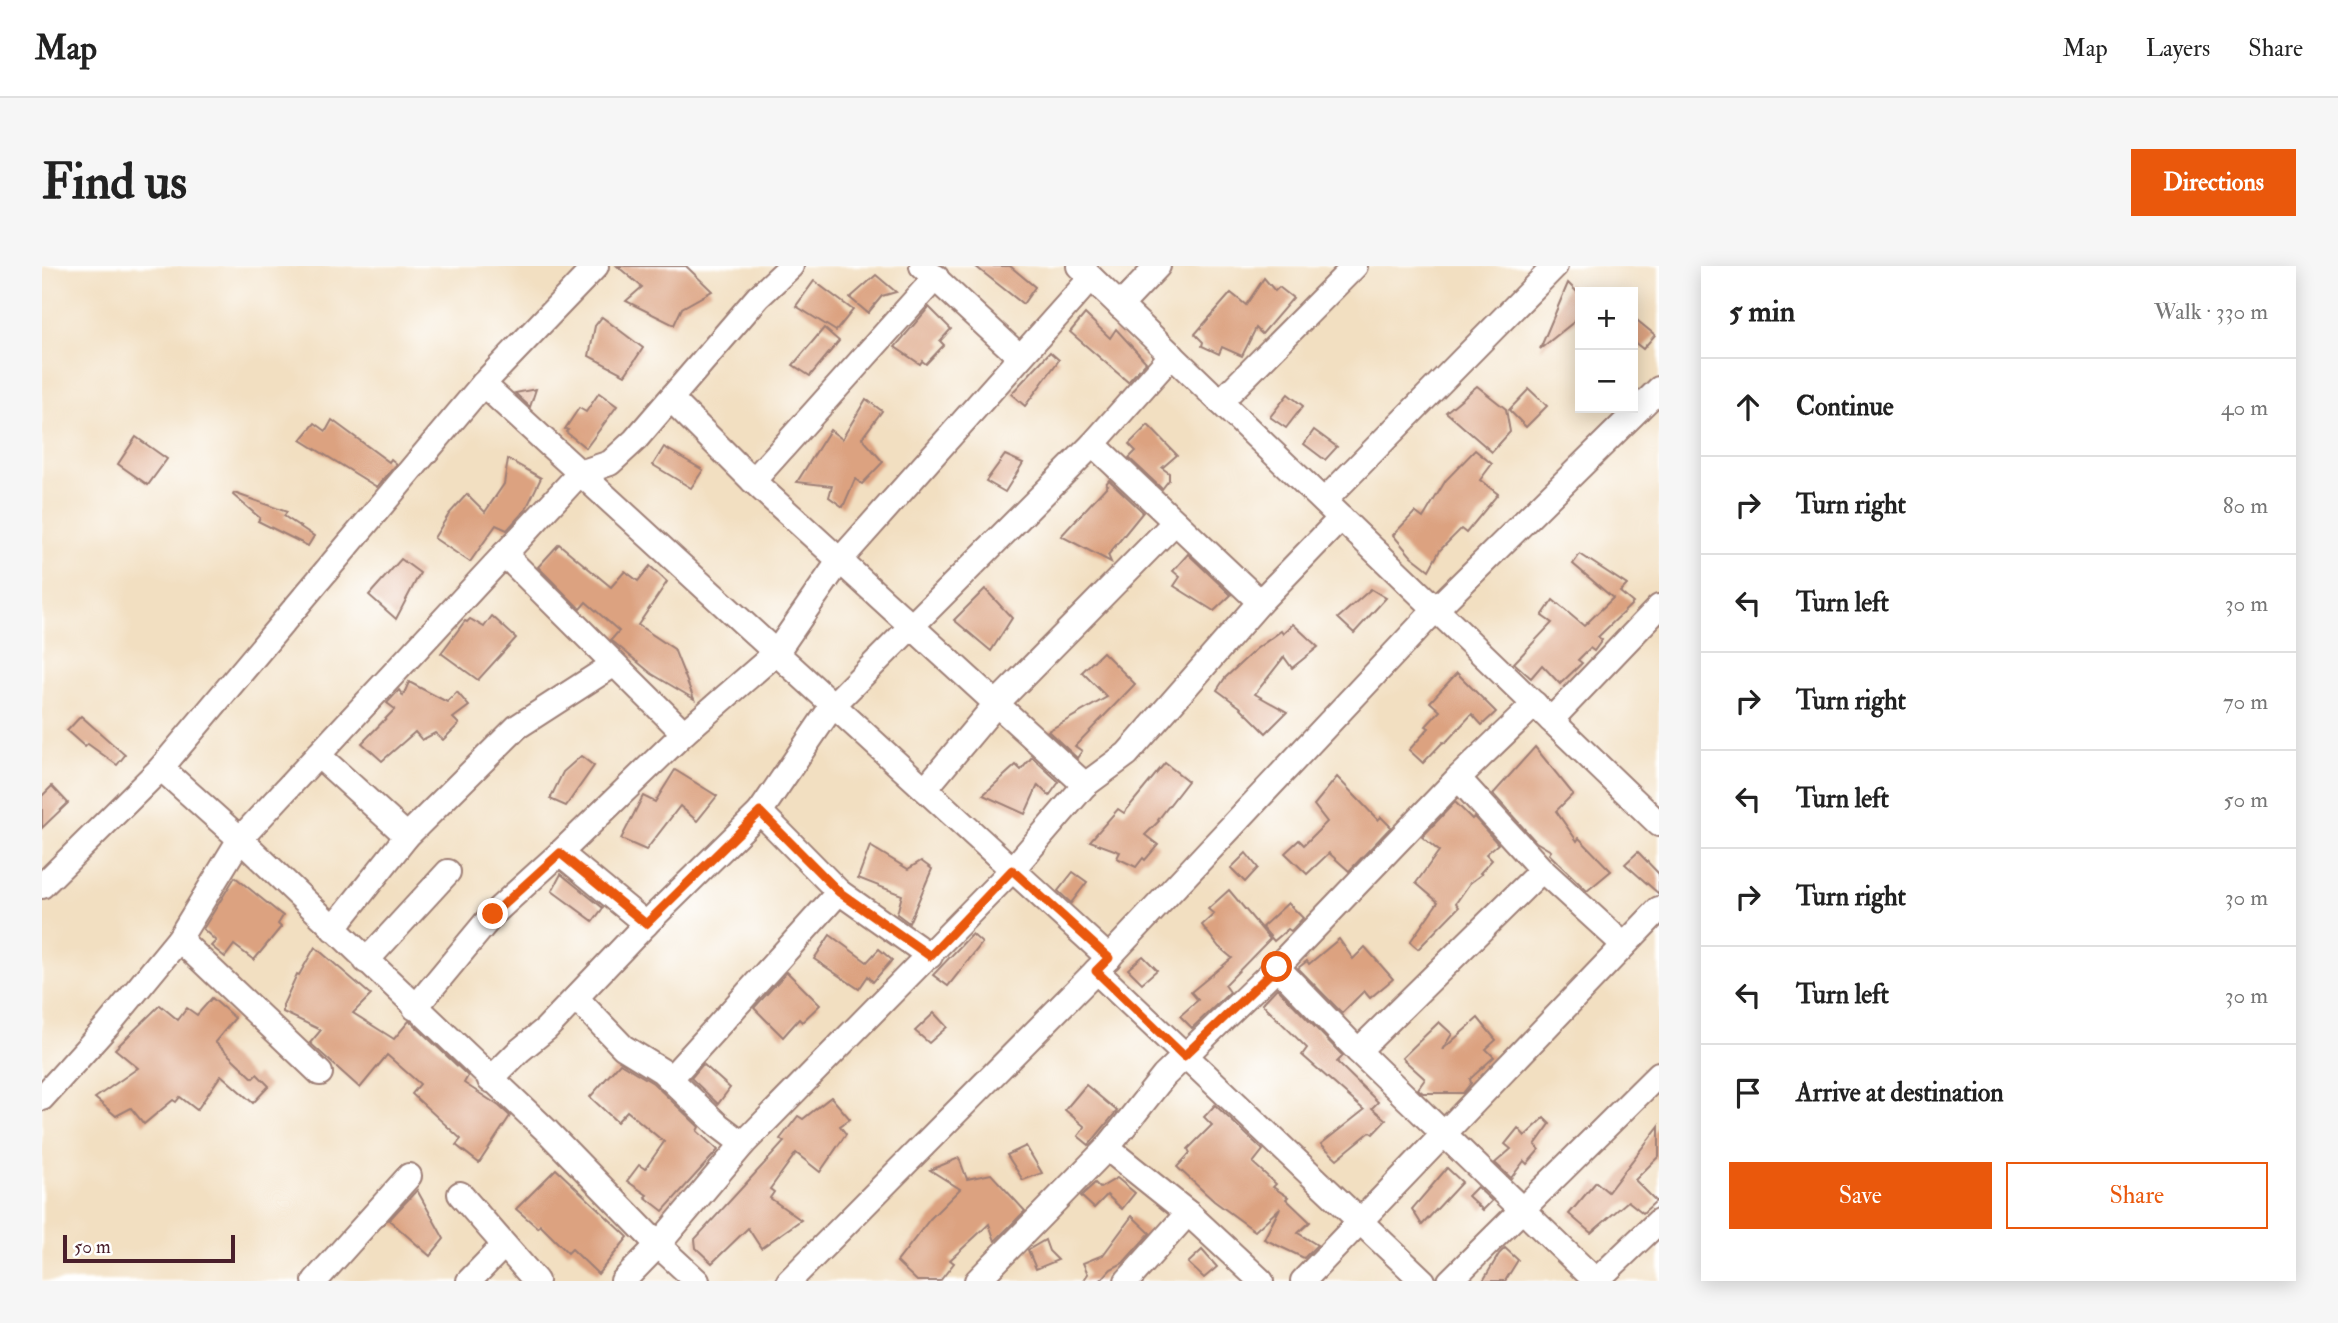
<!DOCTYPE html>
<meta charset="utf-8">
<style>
:root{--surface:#fff;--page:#f6f6f6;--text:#222;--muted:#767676;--line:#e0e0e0;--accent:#ea580c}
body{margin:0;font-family:"IM FELL Double Pica",serif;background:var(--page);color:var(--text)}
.controls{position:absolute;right:21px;top:21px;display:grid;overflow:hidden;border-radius:0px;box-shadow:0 4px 18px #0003}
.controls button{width:63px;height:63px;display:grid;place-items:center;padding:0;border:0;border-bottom:2px solid var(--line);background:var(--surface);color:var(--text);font:35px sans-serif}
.scale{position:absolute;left:21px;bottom:18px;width:172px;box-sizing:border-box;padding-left:7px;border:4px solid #4a1f2b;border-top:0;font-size:19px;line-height:24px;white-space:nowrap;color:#4a1f2b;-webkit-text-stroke:5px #fff;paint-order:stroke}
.stop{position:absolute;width:21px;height:21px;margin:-16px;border:5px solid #ea580c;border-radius:50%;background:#fff}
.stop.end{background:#ea580c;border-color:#fff;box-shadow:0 2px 7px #0008}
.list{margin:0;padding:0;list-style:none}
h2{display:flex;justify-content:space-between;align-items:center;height:91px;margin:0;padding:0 28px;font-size:30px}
h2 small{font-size:23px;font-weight:400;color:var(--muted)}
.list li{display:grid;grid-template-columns:46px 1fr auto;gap:21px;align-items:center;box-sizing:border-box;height:98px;padding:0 28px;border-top:2px solid var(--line)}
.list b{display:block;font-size:26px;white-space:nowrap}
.list em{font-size:23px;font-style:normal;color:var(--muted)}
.actions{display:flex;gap:14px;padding:21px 28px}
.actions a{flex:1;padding:16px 0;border:2px solid var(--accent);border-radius:0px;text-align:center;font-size:24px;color:var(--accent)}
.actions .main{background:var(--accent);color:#fff}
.icon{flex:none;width:38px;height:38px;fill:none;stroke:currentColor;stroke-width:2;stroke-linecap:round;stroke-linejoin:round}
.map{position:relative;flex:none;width:1617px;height:1015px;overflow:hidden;border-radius:0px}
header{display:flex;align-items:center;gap:42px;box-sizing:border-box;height:98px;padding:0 35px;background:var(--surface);border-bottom:2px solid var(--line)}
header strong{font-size:33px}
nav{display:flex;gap:38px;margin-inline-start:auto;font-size:24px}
.intro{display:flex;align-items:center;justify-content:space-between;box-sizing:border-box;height:168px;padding:0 42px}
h1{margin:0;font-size:49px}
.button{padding:18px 32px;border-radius:0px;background:var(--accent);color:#fff;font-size:24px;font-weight:700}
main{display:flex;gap:42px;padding:0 42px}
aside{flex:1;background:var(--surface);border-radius:0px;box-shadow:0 4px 18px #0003}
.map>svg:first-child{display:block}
</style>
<header>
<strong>Map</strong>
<nav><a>Map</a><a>Layers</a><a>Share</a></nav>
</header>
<div class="intro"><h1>Find us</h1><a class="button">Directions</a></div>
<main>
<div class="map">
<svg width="1617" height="1015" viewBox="0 0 1617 1015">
<rect width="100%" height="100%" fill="#fff"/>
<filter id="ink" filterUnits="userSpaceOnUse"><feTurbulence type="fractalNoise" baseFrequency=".0143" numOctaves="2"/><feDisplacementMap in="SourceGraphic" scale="14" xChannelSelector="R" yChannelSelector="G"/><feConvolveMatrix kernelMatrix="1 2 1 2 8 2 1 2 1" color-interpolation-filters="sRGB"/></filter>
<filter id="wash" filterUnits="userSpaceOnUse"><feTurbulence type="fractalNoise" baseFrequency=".00686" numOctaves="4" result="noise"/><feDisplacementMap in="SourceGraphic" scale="28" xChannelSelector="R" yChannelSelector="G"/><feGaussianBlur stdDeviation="1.57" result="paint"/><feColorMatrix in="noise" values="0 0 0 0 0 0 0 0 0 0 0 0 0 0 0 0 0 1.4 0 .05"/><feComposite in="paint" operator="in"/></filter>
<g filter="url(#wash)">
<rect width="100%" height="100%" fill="#f2dfc1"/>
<g id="blocks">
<g fill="#dca280">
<path d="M 575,0 L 644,0 L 670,25 L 640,42 L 632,59 L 584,35 L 600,21 Z"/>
<path d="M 933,0 L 968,0 L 993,21 L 981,38 Z"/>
<path d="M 834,9 L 854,26 L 840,30 L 826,47 L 808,32 Z"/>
<path d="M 1222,12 L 1233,25 L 1237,21 L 1251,32 L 1220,68 L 1214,62 L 1200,90 L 1180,81 L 1177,88 L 1160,80 L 1161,76 L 1153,68 L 1189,27 L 1204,39 Z"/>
<path d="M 772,15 L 811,44 L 794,65 L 754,40 Z"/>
<path d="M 1526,17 L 1538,29 L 1538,51 L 1498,83 Z"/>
<path d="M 887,41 L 909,63 L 898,75 L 902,79 L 884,98 L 880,95 L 878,98 L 853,81 Z"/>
<path d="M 1043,48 L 1068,72 L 1074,63 L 1104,96 L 1086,116 L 1028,66 Z"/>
<path d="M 560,51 L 601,82 L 583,109 L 547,90 L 553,60 Z"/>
<path d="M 1591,51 L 1613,69 L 1601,83 L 1591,75 Z"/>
<path d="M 782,62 L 797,75 L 768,110 L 751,99 Z"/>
<path d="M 1008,86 L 1017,94 L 983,140 L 969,128 Z"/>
<path d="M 1435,120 L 1464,143 L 1468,166 L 1450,186 L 1404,146 Z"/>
<path d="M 494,123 L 488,141 L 473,127 Z"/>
<path d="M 1487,123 L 1505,140 L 1484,161 L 1467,144 Z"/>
<path d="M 557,127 L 575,140 L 544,182 L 524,166 L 526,164 L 523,163 L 537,142 L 544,146 Z"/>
<path d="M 1246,128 L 1261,140 L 1244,162 L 1228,151 Z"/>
<path d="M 824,133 L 840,145 L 820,172 L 841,196 L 820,218 L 813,213 L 801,241 L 787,231 L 790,220 L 755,216 L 788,164 L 800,173 Z"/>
<path d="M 290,154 L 347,196 L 349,193 L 355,198 L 335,221 L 259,174 L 273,157 L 284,165 Z"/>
<path d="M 1106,159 L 1135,189 L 1120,202 L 1127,207 L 1127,214 L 1120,223 L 1087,192 L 1094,185 L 1087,178 Z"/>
<path d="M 1272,164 L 1295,181 L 1283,194 L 1262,178 Z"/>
<path d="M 94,171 L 125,193 L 106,219 L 76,198 Z"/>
<path d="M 622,181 L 661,204 L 649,222 L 611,199 Z"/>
<path d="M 1433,184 L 1450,198 L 1438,214 L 1456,228 L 1424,267 L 1419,263 L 1398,284 L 1387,304 L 1369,290 L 1351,269 L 1373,246 L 1381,252 L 1404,214 Z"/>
<path d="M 963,189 L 981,197 L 963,226 L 944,215 Z"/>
<path d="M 466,193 L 499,212 L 484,243 L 465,264 L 454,259 L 428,296 L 392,272 L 407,248 L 425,228 L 443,246 L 462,218 Z"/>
<path d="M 1067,214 L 1101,246 L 1066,289 L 1069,296 L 1019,270 L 1066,219 L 1064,218 Z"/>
<path d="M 192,227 L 245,246 L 242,250 L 272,270 L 266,280 L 216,255 L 218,252 L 191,229 Z"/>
<path d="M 517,278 L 569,321 L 583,305 L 596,315 L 608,300 L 625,316 L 596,359 L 632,383 L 652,433 L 610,408 L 569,374 L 577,365 L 544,336 L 538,343 L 496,301 Z"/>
<path d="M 1146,288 L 1189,329 L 1172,345 L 1132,320 L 1138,311 L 1131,305 Z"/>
<path d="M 1538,288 L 1585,319 L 1578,326 L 1591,337 L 1556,371 L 1560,374 L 1552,385 L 1548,382 L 1536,394 L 1540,397 L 1518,418 L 1500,399 L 1489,412 L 1472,397 L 1510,357 L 1500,350 L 1511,334 L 1542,360 L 1571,332 L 1531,298 Z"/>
<path d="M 359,293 L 378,307 L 354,353 L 327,329 Z"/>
<path d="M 943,323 L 970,352 L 949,385 L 912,354 Z"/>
<path d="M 1329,323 L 1344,332 L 1312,367 L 1296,352 Z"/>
<path d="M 450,350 L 474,372 L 436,414 L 399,387 L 423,355 L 425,356 L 428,353 L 442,361 Z"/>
<path d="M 1251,358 L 1276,381 L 1250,402 L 1242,391 L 1213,428 L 1245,446 L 1224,467 L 1198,441 L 1175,424 L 1183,412 L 1214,383 L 1239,365 L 1241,368 Z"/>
<path d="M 1061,386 L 1093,418 L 1033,480 L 1040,485 L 1035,492 L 1006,465 L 1065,431 L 1040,406 Z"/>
<path d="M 1415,407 L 1454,446 L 1440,459 L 1430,448 L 1403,477 L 1401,476 L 1381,497 L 1367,484 L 1387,462 L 1384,460 L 1398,445 L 1388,436 Z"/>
<path d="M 367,416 L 405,436 L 415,426 L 427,440 L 411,452 L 417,458 L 401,474 L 393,467 L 380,474 L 373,466 L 340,495 L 320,477 L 353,443 L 345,437 L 357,424 L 361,430 Z"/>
<path d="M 39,450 L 83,489 L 75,499 L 46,478 L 43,481 L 25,465 Z"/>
<path d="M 1493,481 L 1531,528 L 1514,545 L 1535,575 L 1537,572 L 1569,605 L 1545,625 L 1507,588 L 1509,585 L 1494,576 L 1451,528 Z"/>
<path d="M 539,490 L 552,500 L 524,540 L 508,533 L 521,506 Z"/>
<path d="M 990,491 L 1017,516 L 1007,530 L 996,519 L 983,548 L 941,529 L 974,499 L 979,504 Z"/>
<path d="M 1123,497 L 1146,515 L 1116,554 L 1117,555 L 1103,569 L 1116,579 L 1103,594 L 1101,592 L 1094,601 L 1075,592 L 1078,586 L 1048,575 L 1076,543 L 1082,547 Z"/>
<path d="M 633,504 L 675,530 L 655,555 L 638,540 L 604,584 L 579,573 L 601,530 L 613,536 Z"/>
<path d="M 1295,511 L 1336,554 L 1339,551 L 1349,561 L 1307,605 L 1287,587 L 1265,608 L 1243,587 L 1257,574 L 1262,579 L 1285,556 L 1272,539 Z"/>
<path d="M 10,520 L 26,537 L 0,562 L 0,530 Z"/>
<path d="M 1413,536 L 1430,553 L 1432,551 L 1456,578 L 1444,588 L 1450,594 L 1438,607 L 1440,608 L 1428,617 L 1414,637 L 1417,641 L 1376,683 L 1368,676 L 1396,636 L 1374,617 L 1397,585 L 1380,571 Z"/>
<path d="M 828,580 L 866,603 L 879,595 L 890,603 L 867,657 L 855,648 L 860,629 L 816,612 Z"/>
<path d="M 1596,586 L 1617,608 L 1617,628 L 1583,598 Z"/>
<path d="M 1204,587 L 1216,602 L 1203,616 L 1189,602 Z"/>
<path d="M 1031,606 L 1045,616 L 1029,637 L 1016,625 Z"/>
<path d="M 519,608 L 561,642 L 551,655 L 510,625 Z"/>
<path d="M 193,611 L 241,650 L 236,658 L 239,661 L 212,694 L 192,679 L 183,691 L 169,680 L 174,675 L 161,663 Z"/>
<path d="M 1187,624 L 1228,673 L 1183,719 L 1188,726 L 1150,762 L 1138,750 L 1156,734 L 1149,726 L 1190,692 L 1177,681 L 1160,659 L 1172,648 L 1166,643 Z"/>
<path d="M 1246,637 L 1261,652 L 1249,665 L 1246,663 L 1232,675 L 1220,661 Z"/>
<path d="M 930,668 L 940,677 L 906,720 L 891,709 Z"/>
<path d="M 788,669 L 825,696 L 837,683 L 850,694 L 831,716 L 826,710 L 817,723 L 772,693 Z"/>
<path d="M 1297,673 L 1311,693 L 1323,681 L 1351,713 L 1328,732 L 1322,725 L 1300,747 L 1256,702 L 1265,695 L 1267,698 Z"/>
<path d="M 273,681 L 329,729 L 311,747 L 352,773 L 367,755 L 369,756 L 426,810 L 422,817 L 457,840 L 468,850 L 437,897 L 414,879 L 419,873 L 370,828 L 378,818 L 345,789 L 318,822 L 268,777 L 279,764 L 241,746 L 241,739 L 255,708 L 257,709 Z"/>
<path d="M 1101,690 L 1115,704 L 1100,717 L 1086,703 Z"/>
<path d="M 745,706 L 778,739 L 760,756 L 757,753 L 741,771 L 712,742 Z"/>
<path d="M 1235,722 L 1301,790 L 1295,796 L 1336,836 L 1330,842 L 1344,854 L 1331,868 L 1328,866 L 1295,893 L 1279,878 L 1322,844 L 1260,789 L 1265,782 L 1220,738 Z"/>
<path d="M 170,732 L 193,752 L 173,776 L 211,812 L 215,808 L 227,820 L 211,837 L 179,809 L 155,844 L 138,831 L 134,836 L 131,834 L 102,858 L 89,842 L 74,850 L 53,832 L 96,802 L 73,783 L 118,739 L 136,754 L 145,742 L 155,749 Z"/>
<path d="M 892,747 L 905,761 L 887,777 L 873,765 Z"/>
<path d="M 1436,752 L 1454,774 L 1444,783 L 1452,791 L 1428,813 L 1429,817 L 1421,827 L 1381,827 L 1376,823 L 1383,813 L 1360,792 L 1397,756 L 1410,768 L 1400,784 Z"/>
<path d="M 578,797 L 611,817 L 657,861 L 655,865 L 676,884 L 621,945 L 603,931 L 605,929 L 585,915 L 597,899 L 603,903 L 622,876 L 585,845 L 575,856 L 548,831 Z"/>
<path d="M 661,798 L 688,822 L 676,838 L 649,812 Z"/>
<path d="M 1044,819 L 1075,845 L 1047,879 L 1036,870 L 1043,861 L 1023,844 Z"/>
<path d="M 789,831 L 808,853 L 798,860 L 804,868 L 778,906 L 754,887 L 728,923 L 732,926 L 728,932 L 759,954 L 719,982 L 706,962 L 670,997 L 654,982 L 653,973 L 742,876 L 738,873 L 756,850 L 761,853 Z"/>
<path d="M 1173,839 L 1221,884 L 1211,897 L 1234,918 L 1231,921 L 1246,931 L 1244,933 L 1268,956 L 1256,967 L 1275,979 L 1262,992 L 1222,973 L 1238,942 L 1213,965 L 1172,935 L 1135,901 L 1148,887 L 1146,883 L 1170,859 L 1162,851 Z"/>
<path d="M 1502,852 L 1508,858 L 1493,879 L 1497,884 L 1485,898 L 1482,895 L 1469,912 L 1453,897 L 1469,883 L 1463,878 L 1476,862 L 1483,870 Z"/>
<path d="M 1617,860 L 1617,890 L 1593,914 L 1614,935 L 1601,947 L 1586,935 L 1549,967 L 1527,948 L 1554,916 L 1566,926 Z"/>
<path d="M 984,880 L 1000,907 L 981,914 L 965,889 Z"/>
<path d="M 917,892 L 925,913 L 949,908 L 983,945 L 953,975 L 947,958 L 908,994 L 912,997 L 898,1015 L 875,1015 L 855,996 L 888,953 L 918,923 L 888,904 Z"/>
<path d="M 1405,902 L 1420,916 L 1380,959 L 1370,943 Z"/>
<path d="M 514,903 L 586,971 L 556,1008 L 530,983 L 526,987 L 498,959 L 496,962 L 474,943 Z"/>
<path d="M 1075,912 L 1093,927 L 1080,943 L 1065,929 L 1052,942 L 1039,930 L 1053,917 L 1058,922 Z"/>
<path d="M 1435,921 L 1450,935 L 1441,944 L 1426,930 Z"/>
<path d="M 375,924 L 402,973 L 388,990 L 347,954 Z"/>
<path d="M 1090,950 L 1108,967 L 1081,997 L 1069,1003 L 1058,1015 L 1041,1015 L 1046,1008 L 1041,997 L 1061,989 Z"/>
<path d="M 1003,974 L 1007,985 L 1016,994 L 994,1003 L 986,984 Z"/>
<path d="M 1463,982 L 1476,994 L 1463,1015 L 1441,1015 L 1457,988 Z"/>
<path d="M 1160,984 L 1175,1001 L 1162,1012 L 1146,997 Z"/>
</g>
</g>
</g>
<g filter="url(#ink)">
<use href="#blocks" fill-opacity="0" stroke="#9e7f76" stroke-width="2"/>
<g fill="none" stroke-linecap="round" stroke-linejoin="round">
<defs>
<g id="street">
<path d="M 880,0 L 978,91"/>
<path d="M 1037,0 L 1617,558"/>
<path d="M 1078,40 L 1116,0"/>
<path d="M 441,118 L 1067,692"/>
<path d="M 629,133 L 711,215 L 1043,519"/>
<path d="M 1178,136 L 1313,0"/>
<path d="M 1051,178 L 1218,336"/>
<path d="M 711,215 L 894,11"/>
<path d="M 1282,235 L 1513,0"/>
<path d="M 462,288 L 642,467"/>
<path d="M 1509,454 L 1617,341"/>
<path d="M 276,489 L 365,570"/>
<path d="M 119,502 L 198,573 L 506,866 L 616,979 L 655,1015"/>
<path d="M 1416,512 L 1500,604 L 1582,679"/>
<path d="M 883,523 L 955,437 L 1133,256"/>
<path d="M 718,546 L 797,626 L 888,690"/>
<path d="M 518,587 L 604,658"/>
<path d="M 0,620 L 119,502 L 441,118 L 554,0"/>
<path d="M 291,663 L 365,570 L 475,461 L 571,399"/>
<path d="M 137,673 L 278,807"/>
<path d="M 324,695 L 406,606"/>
<path d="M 1235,701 L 1316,785 L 1554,1015"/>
<path d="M 1054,705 L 1381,1015"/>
<path d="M 534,732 L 581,781 L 620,805 L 676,859 L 701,878"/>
<path d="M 373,742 L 451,648 L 518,587 L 642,467 L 734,387 L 798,294 L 1049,12"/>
<path d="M 1316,785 L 1500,604"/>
<path d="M 628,813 L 797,626"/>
<path d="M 448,814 L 477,785 L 504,763 L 604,658 L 718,546 L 791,439 L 1051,178 L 1130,89"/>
<path d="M 0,832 L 67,758 L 137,673 L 198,573 L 538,207 L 568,197 L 593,174 L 716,31 L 749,0"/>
<path d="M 1065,882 L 1146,947 L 1219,1015"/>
<path d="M 418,928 L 494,1015"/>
<path d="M 273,1015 L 367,910"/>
<path d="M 427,1015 L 462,979"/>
<path d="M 581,1015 L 616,979 L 701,878 L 970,604 L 1043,519 L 1085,488 L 1218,336 L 1299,252"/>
<path d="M 747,1015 L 1054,705 L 1394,343 L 1617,123"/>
<path d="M 935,1015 L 1065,882 L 1122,810 L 1235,701 L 1416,512 L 1493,438"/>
<path d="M 1085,1015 L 1146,947"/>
<path d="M 1261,1015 L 1617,643"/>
<path d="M 1408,1015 L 1617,808"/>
<path d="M 1554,1015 L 1617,955"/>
</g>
</defs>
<use href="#street" stroke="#9e7f76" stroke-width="28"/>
<use href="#street" stroke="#fff" stroke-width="24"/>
</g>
</g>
<g fill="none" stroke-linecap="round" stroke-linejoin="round" filter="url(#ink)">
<path stroke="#ea580c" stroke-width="9" d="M 451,648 L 518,587 L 604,658 L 718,546 L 797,626 L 888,690 L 970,604 L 1067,692 L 1054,705 L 1142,790 L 1235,701"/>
</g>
</svg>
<div class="controls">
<button>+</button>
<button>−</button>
</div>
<div class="scale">50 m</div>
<div class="stop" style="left:1235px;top:701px"></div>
<div class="stop end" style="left:451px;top:648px"></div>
</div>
<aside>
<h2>5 min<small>Walk · 330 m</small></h2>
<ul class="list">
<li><svg class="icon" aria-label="ahead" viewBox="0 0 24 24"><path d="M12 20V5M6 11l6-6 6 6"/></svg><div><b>Continue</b></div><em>40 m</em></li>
<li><svg class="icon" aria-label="right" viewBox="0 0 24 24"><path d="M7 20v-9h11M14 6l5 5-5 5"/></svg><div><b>Turn right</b></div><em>80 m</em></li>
<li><svg class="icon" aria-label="left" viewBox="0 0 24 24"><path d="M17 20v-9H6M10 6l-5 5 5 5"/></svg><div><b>Turn left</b></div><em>30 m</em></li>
<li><svg class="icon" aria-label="right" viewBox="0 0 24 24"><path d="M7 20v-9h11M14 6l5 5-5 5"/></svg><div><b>Turn right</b></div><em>70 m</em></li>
<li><svg class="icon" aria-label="left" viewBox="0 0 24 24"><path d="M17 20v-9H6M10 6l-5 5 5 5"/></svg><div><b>Turn left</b></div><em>50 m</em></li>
<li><svg class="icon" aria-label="right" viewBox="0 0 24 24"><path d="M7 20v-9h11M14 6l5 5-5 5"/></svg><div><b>Turn right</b></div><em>30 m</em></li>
<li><svg class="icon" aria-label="left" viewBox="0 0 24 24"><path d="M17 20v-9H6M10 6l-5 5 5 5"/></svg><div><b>Turn left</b></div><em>30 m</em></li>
<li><svg class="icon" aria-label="arrive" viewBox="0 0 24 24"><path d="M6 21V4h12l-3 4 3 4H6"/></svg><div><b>Arrive at destination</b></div></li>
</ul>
<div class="actions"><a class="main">Save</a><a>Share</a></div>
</aside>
</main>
